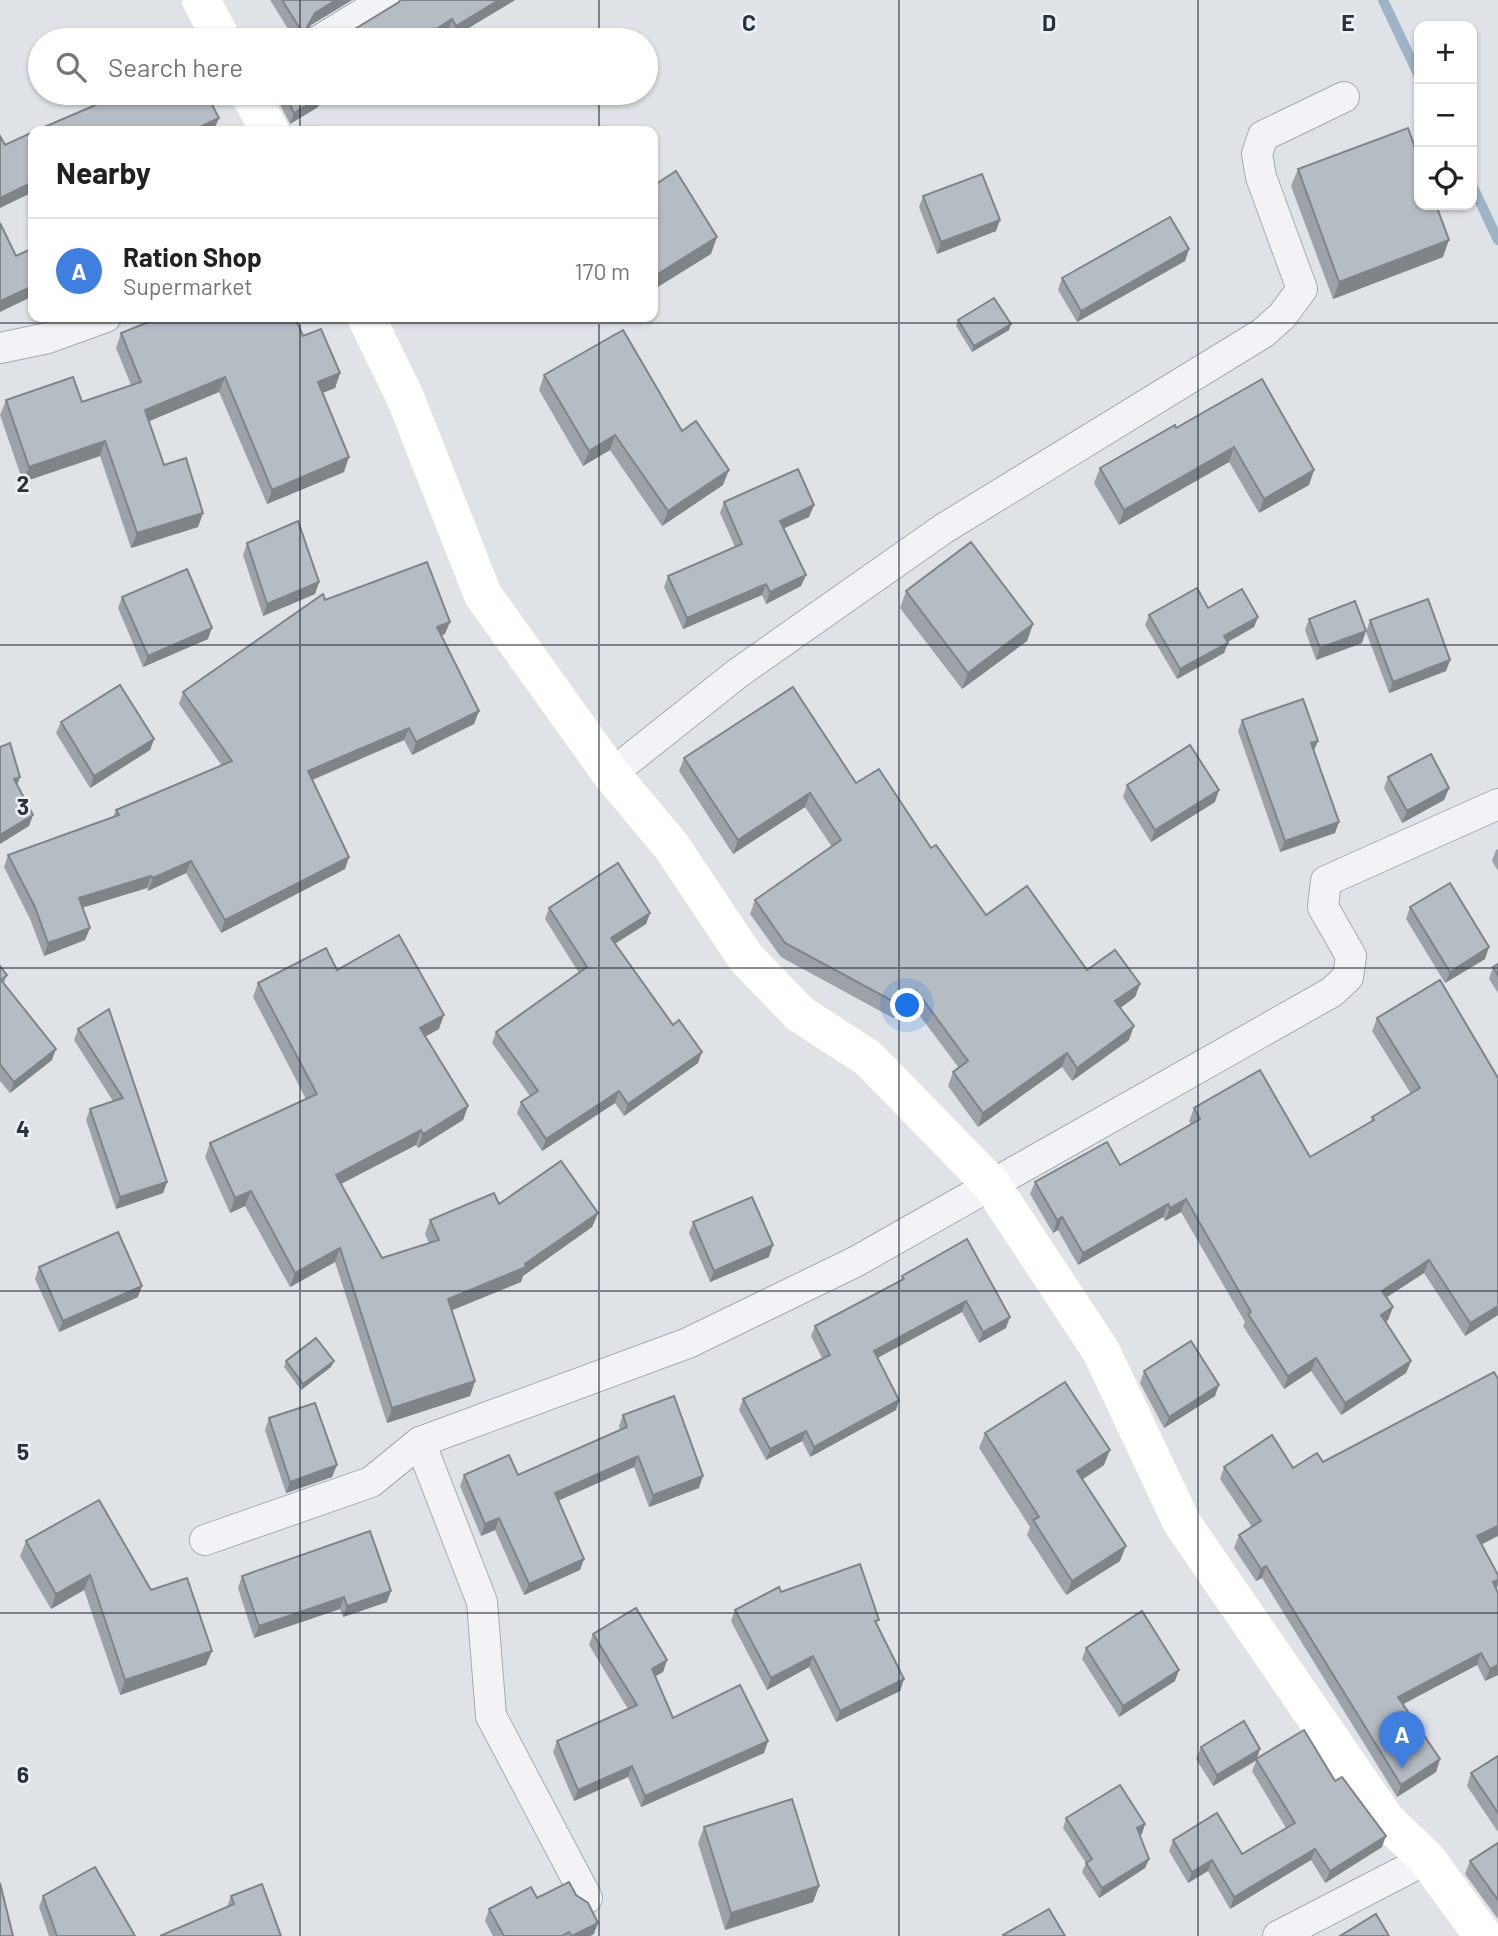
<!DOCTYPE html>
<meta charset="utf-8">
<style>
:root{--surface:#fff;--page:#f2f2f2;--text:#202124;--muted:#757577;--line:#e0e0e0;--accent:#b45309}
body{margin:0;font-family:Barlow,sans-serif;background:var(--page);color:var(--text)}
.controls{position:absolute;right:21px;top:21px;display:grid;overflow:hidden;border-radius:14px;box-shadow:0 2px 5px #0004}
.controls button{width:63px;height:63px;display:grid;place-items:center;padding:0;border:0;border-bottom:2px solid var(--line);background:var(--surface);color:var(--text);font:35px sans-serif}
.you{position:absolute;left:908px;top:1006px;width:24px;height:24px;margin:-18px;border:5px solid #fff;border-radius:50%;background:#1a73e8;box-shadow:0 0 0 10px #1a73e833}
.badge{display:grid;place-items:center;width:46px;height:46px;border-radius:50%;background:var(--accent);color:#fff;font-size:23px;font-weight:700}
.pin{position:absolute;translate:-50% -58px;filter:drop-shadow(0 2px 4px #0008)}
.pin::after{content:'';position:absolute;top:37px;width:24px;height:21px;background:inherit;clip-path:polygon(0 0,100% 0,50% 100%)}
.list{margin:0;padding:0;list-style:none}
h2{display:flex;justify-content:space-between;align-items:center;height:91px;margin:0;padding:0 28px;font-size:30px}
h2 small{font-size:23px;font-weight:400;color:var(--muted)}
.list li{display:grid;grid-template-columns:46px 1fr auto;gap:21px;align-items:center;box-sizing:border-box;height:105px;padding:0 28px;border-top:2px solid var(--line)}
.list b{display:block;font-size:26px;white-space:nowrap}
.list p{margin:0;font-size:23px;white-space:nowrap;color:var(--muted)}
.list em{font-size:23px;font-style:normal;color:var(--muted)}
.icon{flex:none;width:38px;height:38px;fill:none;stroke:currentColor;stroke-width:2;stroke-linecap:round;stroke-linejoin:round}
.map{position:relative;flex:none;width:1498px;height:1936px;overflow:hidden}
.search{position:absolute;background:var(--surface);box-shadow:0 2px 5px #0004;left:28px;top:28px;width:630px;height:77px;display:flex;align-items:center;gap:18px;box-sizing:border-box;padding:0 24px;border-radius:38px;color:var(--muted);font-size:26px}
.panel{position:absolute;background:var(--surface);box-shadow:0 2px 5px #0004;left:28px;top:126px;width:630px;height:196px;border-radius:14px}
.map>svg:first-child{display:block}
</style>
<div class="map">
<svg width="1498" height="1936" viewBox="0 0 1498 1936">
<rect width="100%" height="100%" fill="#dfe3e7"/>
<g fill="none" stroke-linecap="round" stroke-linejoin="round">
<g stroke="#9cb4c5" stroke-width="10">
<path d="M 1383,0 L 1419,76"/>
<path d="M 1472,185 L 1498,240"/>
</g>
<defs>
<g id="street">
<path d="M 320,40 L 385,0"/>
<path d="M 0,348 L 48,338 L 106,317"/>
<path d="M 611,774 L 738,673 L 943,529 L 1263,333 L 1282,316 L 1302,289 L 1261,177 L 1257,154 L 1263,136 L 1344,97"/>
<path d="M 205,1540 L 371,1482 L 420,1442"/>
<path d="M 587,1898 L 491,1716 L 482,1602 L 420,1442 L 688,1343 L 855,1262 L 1332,992 L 1348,977 L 1351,956 L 1323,907 L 1326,881 L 1498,804"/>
<path d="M 1278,1936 L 1427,1859"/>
</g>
</defs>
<use href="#street" stroke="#a5aab1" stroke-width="32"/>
<use href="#street" stroke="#f1f3f6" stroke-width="30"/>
<g stroke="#fff" stroke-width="38">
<path d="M 201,0 L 222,40"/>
<path d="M 249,93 L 270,131"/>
<path d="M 366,317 L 405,397 L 483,595 L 611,774 L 672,847 L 746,958 L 800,1014 L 868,1058 L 991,1184 L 1101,1351 L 1182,1523 L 1386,1820 L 1427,1859 L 1483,1936"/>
</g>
</g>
<g fill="#9da2a9">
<path d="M 270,0 L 352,0 L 311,25 L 308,30 L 310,37 L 316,40 L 295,40 Z"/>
<path d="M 400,0 L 515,0 L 452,38 L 448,32 L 399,2 Z"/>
<path d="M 274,93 L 321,93 L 323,95 L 318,107 L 290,124 Z"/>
<path d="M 1298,169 L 1443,257 L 1333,299 L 1291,186 Z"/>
<path d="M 923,196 L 996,231 L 937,254 L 919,207 Z"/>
<path d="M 1189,249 L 1185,261 L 1077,322 L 1058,290 L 1062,278 Z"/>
<path d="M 958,320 L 1011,324 L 1009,330 L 972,352 L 956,326 Z"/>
<path d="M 121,333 L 303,336 L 340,373 L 335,388 L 322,393 L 344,472 L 267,504 L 219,392 L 149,421 L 164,465 L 203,513 L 198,527 L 131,548 L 100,456 L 23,482 L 0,415 L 6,400 L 82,402 L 131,385 L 116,348 Z"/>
<path d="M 544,375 L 723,485 L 662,526 L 610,450 L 583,466 L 539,390 Z"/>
<path d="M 1176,428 L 1314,470 L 1309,485 L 1259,513 L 1229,462 L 1119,525 L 1094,483 L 1100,468 Z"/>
<path d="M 724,502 L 814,505 L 809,517 L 783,529 L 806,575 L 801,586 L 766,604 L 762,595 L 683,629 L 664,587 L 668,576 L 735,547 L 720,513 Z"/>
<path d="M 247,543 L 319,582 L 315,594 L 263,616 L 243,555 Z"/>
<path d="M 906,591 L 1033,624 L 1027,641 L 962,689 L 900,608 Z"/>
<path d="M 122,597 L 208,639 L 143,667 L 118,608 Z"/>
<path d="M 325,600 L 445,634 L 441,636 L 479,711 L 474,724 L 412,755 L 404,740 L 313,780 L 349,857 L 345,869 L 221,933 L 186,873 L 148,891 L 147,888 L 82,908 L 90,928 L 85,940 L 44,956 L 30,919 L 4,867 L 8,855 L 113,817 L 116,810 L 222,766 L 179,704 L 183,692 Z"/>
<path d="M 1208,608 L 1258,617 L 1254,627 L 1228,642 L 1224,653 L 1177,679 L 1145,625 L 1149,615 Z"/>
<path d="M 1309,619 L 1362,643 L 1316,660 L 1305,630 Z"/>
<path d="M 1370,620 L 1450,660 L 1446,671 L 1389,693 L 1366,632 Z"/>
<path d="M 1242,720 L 1318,741 L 1314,751 L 1335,833 L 1280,852 L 1238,731 Z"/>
<path d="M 61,722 L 154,739 L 150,750 L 90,788 L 56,733 Z"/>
<path d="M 684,758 L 856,783 L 931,848 L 986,915 L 1087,970 L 1140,984 L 1135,997 L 1120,1008 L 1129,1040 L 1072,1081 L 1062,1067 L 978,1127 L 948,1086 L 953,1072 L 959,1068 L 911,1004 L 893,1018 L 781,957 L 750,914 L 755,900 L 832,847 L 805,807 L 733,854 L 679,771 Z"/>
<path d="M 1388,777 L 1449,788 L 1444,800 L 1402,823 L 1384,788 Z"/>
<path d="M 1127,785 L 1215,802 L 1151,842 L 1123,797 Z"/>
<path d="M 1498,849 L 1498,871 L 1492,861 L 1496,850 Z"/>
<path d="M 1410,907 L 1485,959 L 1445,983 L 1406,919 Z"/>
<path d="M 549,908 L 650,913 L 646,924 L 615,944 L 698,1063 L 624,1116 L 615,1103 L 542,1151 L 517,1113 L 521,1102 L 530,1096 L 492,1043 L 496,1032 L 579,973 L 545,919 Z"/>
<path d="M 1498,964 L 1498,993 L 1489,979 L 1493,967 Z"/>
<path d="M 0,966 L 7,975 L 4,983 L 52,1060 L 10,1093 L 0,1081 Z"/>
<path d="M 337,970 L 439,1029 L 425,1037 L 468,1106 L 463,1120 L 418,1148 L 416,1145 L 341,1184 L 382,1258 L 429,1243 L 425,1234 L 430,1220 L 499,1204 L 598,1213 L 592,1227 L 523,1276 L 521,1282 L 452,1310 L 475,1381 L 470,1396 L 387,1423 L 335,1262 L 290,1287 L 245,1206 L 230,1213 L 205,1157 L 210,1143 L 306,1099 L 253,997 L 258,983 Z"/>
<path d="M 1440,980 L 1498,1315 L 1465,1336 L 1424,1273 L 1386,1297 L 1393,1307 L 1388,1320 L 1386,1322 L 1411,1361 L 1406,1373 L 1341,1415 L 1311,1371 L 1284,1389 L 1243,1326 L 1245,1322 L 1181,1212 L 1165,1221 L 1163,1217 L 1078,1265 L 1058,1230 L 1053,1233 L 1030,1194 L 1035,1182 L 1120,1165 L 1191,1124 L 1189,1121 L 1194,1108 L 1310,1157 L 1371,1122 L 1372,1117 L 1411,1094 L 1372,1031 L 1377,1018 Z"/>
<path d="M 109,1009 L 167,1182 L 163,1193 L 116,1209 L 86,1120 L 90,1109 L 113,1101 L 74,1040 L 78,1029 Z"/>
<path d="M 693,1222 L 769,1257 L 710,1282 L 689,1233 Z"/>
<path d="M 967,1239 L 1006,1328 L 979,1343 L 962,1312 L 877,1358 L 899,1400 L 896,1410 L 810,1457 L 802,1441 L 766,1460 L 739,1410 L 743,1399 L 822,1358 L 811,1336 L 815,1326 L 900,1281 L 902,1276 Z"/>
<path d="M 39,1267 L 138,1297 L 59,1332 L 35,1279 Z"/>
<path d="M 286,1361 L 334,1361 L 331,1367 L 301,1390 L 284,1367 Z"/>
<path d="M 1144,1371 L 1215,1396 L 1164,1428 L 1140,1383 Z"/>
<path d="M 623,1415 L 699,1488 L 649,1507 L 634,1467 L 558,1501 L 584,1559 L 580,1570 L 524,1595 L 495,1530 L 481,1536 L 460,1486 L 464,1475 L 518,1475 L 620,1430 L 619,1426 Z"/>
<path d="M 269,1418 L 332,1477 L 286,1493 L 265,1430 Z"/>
<path d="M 985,1433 L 1104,1465 L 1083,1479 L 1120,1561 L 1066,1595 L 1027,1535 L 1030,1527 L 979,1448 Z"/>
<path d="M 1323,1462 L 1482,1544 L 1498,1575 L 1498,1584 L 1496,1589 L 1498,1593 L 1498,1675 L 1485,1681 L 1477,1665 L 1403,1704 L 1440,1759 L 1436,1772 L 1397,1797 L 1262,1578 L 1256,1581 L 1234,1548 L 1239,1535 L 1252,1527 L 1220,1479 L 1224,1467 L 1293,1468 Z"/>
<path d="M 26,1541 L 151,1590 L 212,1651 L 206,1665 L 120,1695 L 84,1590 L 51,1609 L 20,1556 Z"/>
<path d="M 242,1576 L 387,1602 L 343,1617 L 340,1609 L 254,1638 L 238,1588 Z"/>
<path d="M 781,1592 L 877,1625 L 904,1679 L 900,1691 L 836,1722 L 809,1667 L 767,1690 L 731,1621 L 735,1610 Z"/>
<path d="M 593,1634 L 667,1660 L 663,1672 L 655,1676 L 673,1718 L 768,1741 L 764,1753 L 641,1807 L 628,1777 L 574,1801 L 553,1752 L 557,1741 L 628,1709 L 589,1645 Z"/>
<path d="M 1086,1648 L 1175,1681 L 1119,1717 L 1082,1659 Z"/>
<path d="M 1201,1747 L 1260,1749 L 1257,1759 L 1335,1781 L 1382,1847 L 1325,1883 L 1311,1860 L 1230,1909 L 1208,1871 L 1188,1883 L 1169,1851 L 1173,1840 L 1242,1854 L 1286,1828 L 1252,1771 L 1256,1761 L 1213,1786 L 1196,1759 Z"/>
<path d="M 1498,1756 L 1498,1832 L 1467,1786 L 1471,1773 Z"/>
<path d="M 1066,1818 L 1142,1834 L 1140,1835 L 1149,1859 L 1145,1868 L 1099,1898 L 1082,1872 L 1086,1863 L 1063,1828 Z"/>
<path d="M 704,1827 L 819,1886 L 813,1902 L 725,1930 L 698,1843 Z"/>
<path d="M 1498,1843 L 1498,1919 L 1465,1874 L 1470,1861 Z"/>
<path d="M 576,1895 L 594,1934 L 590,1936 L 493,1936 L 485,1921 L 489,1909 L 537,1898 Z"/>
<path d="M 43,1896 L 135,1936 L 49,1936 L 39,1907 Z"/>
<path d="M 231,1896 L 281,1936 L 227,1907 Z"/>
</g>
<g fill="#7f8489">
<path d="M 336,0 L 352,0 L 311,25 L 305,36 L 307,27 L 315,13 Z"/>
<path d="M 499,0 L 515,0 L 452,38 L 456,26 Z"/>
<path d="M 452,19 L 448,32 L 434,40 L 419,40 Z"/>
<path d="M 323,95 L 318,107 L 290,124 L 294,113 Z"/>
<path d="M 219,118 L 214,130 L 212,131 L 191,131 Z"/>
<path d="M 33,182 L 33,192 L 0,208 L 0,198 Z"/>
<path d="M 1000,220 L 996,231 L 937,254 L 941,242 Z"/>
<path d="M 717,237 L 711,254 L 653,290 L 653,277 Z"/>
<path d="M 1449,240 L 1443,257 L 1333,299 L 1339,282 Z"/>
<path d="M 1189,249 L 1185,261 L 1077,322 L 1081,311 Z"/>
<path d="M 33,286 L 33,292 L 31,297 L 0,312 L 0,301 Z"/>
<path d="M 43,317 L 55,317 L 42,321 Z"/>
<path d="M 1011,324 L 1009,330 L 972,352 L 974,346 Z"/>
<path d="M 340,373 L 335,388 L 312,397 L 318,382 Z"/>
<path d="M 225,377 L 219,392 L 140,425 L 145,410 Z"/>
<path d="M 615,435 L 610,450 L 583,466 L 589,451 Z"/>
<path d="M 105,441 L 100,456 L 23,482 L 29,467 Z"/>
<path d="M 1234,447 L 1229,462 L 1119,525 L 1124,510 Z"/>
<path d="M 349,457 L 344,472 L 267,504 L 272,490 Z"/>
<path d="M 729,470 L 723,485 L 662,526 L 668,511 Z"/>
<path d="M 1314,470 L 1309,485 L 1259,513 L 1264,499 Z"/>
<path d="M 814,505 L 809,517 L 775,532 L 780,521 Z"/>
<path d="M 203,513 L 198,527 L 131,548 L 137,533 Z"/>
<path d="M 806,575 L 801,586 L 766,604 L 770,592 Z"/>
<path d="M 319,582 L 315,594 L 263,616 L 267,604 Z"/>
<path d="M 766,584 L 762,595 L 683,629 L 687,618 Z"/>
<path d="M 1258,617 L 1254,627 L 1220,646 L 1224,636 Z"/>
<path d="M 450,622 L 445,634 L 432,639 L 437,627 Z"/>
<path d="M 1033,624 L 1027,641 L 962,689 L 968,673 Z"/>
<path d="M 212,628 L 208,639 L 143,667 L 148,656 Z"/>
<path d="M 1366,631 L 1362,643 L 1316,660 L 1320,648 Z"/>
<path d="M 1228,643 L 1224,653 L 1177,679 L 1180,669 Z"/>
<path d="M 1450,660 L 1446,671 L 1389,693 L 1393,682 Z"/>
<path d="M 479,711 L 474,724 L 412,755 L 416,742 Z"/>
<path d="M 409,728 L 404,740 L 304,783 L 308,771 Z"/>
<path d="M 154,739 L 150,750 L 90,788 L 94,776 Z"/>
<path d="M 1318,741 L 1313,752 L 1311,743 Z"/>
<path d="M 20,777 L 16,788 L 14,779 Z"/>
<path d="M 1449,788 L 1444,800 L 1402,823 L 1407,811 Z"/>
<path d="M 1219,790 L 1215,802 L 1151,842 L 1155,830 Z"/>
<path d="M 810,793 L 805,807 L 733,854 L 738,840 Z"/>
<path d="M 33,815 L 29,826 L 0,844 L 0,835 Z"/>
<path d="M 1339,822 L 1335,833 L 1280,852 L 1285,841 Z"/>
<path d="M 349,857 L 345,869 L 221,933 L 225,920 Z"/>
<path d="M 191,861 L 186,873 L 148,891 L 153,878 Z"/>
<path d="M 151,876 L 147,888 L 74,910 L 79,898 Z"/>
<path d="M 650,913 L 646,924 L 606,949 L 611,938 Z"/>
<path d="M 90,928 L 85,940 L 44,956 L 48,943 Z"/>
<path d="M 1489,947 L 1485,959 L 1445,983 L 1450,972 Z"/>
<path d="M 1140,984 L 1135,997 L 1111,1015 L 1115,1001 Z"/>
<path d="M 916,990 L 911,1004 L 893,1018 L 898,1004 Z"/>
<path d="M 444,1015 L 439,1029 L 415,1042 L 420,1028 Z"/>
<path d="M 1134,1026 L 1129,1040 L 1072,1081 L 1077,1068 Z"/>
<path d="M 56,1049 L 52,1060 L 10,1093 L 14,1082 Z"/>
<path d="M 702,1052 L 698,1063 L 624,1116 L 628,1104 Z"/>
<path d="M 1067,1053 L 1062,1067 L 978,1127 L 983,1113 Z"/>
<path d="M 619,1091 L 615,1103 L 542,1151 L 546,1139 Z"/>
<path d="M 468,1106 L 463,1120 L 418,1148 L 423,1134 Z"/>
<path d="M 421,1130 L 416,1145 L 331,1189 L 336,1175 Z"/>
<path d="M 167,1182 L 163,1193 L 116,1209 L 120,1197 Z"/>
<path d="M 251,1191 L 245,1206 L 230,1213 L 235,1198 Z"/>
<path d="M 1186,1199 L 1181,1212 L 1165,1221 L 1170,1208 Z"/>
<path d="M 1168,1204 L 1163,1217 L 1078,1265 L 1083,1253 Z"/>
<path d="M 598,1213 L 592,1227 L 523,1276 L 521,1282 L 443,1314 L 448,1299 L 525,1264 Z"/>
<path d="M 1062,1217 L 1058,1230 L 1053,1233 L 1057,1220 Z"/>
<path d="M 773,1245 L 769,1257 L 710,1282 L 714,1271 Z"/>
<path d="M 340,1248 L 335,1262 L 290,1287 L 295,1273 Z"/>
<path d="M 1429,1260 L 1424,1273 L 1378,1303 L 1382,1291 Z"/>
<path d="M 142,1286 L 138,1297 L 59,1332 L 63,1321 Z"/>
<path d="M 966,1301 L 962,1312 L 870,1362 L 874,1351 Z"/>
<path d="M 1498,1306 L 1498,1315 L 1465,1336 L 1470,1323 Z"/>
<path d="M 1393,1307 L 1388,1320 L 1377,1327 L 1381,1315 Z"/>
<path d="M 1010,1317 L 1006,1328 L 979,1343 L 983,1332 Z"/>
<path d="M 1316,1358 L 1311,1371 L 1284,1389 L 1288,1376 Z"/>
<path d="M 334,1361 L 331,1367 L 301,1390 L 303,1384 Z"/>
<path d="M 1411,1361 L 1406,1373 L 1341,1415 L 1345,1403 Z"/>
<path d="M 475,1381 L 470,1396 L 387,1423 L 392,1408 Z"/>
<path d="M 1219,1385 L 1215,1396 L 1164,1428 L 1169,1417 Z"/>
<path d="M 899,1400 L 896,1410 L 810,1457 L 814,1447 Z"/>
<path d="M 806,1431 L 802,1441 L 766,1460 L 770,1449 Z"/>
<path d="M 1110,1450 L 1104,1465 L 1072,1486 L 1077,1471 Z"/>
<path d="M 638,1456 L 634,1467 L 550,1504 L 555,1493 Z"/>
<path d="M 337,1465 L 332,1477 L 286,1493 L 290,1482 Z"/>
<path d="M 703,1476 L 699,1488 L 649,1507 L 653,1495 Z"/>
<path d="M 499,1518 L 495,1530 L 481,1536 L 485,1524 Z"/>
<path d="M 1498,1526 L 1498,1536 L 1473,1549 L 1477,1536 Z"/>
<path d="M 1126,1546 L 1120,1561 L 1066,1595 L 1072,1581 Z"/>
<path d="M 584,1559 L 580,1570 L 524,1595 L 529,1584 Z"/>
<path d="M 1266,1566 L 1262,1578 L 1256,1581 L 1261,1569 Z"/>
<path d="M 90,1575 L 84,1590 L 51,1609 L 56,1594 Z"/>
<path d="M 1498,1580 L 1498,1584 L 1496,1591 L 1493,1582 Z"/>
<path d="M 391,1591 L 387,1602 L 343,1617 L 347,1606 Z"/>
<path d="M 344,1597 L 340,1609 L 254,1638 L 259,1626 Z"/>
<path d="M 212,1651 L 206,1665 L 120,1695 L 125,1680 Z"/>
<path d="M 1481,1653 L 1477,1665 L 1394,1709 L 1398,1697 Z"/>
<path d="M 813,1656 L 809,1667 L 767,1690 L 771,1678 Z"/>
<path d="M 667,1660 L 663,1672 L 647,1681 L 652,1669 Z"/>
<path d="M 1498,1665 L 1498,1675 L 1485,1681 L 1490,1669 Z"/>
<path d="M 1179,1670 L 1175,1681 L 1119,1717 L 1123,1706 Z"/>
<path d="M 904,1679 L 900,1691 L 836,1722 L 840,1711 Z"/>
<path d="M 768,1741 L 764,1753 L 641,1807 L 645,1796 Z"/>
<path d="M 1260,1749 L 1256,1760 L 1213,1786 L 1217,1775 Z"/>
<path d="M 1440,1759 L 1436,1772 L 1397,1797 L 1401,1785 Z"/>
<path d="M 632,1766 L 628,1777 L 574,1801 L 578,1790 Z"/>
<path d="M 1145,1824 L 1142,1834 L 1133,1838 L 1137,1828 Z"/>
<path d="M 1386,1836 L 1382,1847 L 1325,1883 L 1330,1871 Z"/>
<path d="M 1315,1849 L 1311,1860 L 1230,1909 L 1234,1897 Z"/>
<path d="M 1149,1859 L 1145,1868 L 1099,1898 L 1102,1888 Z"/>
<path d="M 1212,1860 L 1208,1871 L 1188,1883 L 1192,1872 Z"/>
<path d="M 819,1886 L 813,1902 L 725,1930 L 731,1913 Z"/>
<path d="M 598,1923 L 594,1934 L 590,1936 L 572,1936 Z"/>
</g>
<g fill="#b6bcc4" stroke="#7f8489" stroke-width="2">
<path d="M 282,0 L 336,0 L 315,13 L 307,27 L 310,37 L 316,40 L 307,40 Z"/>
<path d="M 400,0 L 499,0 L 456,26 L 452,19 L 419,40 L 337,40 L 399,2 Z"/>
<path d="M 118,93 L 206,93 L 219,118 L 191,131 L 35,131 L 91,107 Z"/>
<path d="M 284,93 L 321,93 L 323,95 L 294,113 Z"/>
<path d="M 1408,128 L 1419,159 L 1419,205 L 1436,205 L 1449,240 L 1339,282 L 1298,169 Z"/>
<path d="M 33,132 L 33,182 L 0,198 L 0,136 L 5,145 Z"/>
<path d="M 676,171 L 717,237 L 653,277 L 653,186 Z"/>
<path d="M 982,174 L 1000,220 L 941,242 L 923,196 Z"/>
<path d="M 1170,217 L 1189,249 L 1081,311 L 1062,278 Z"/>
<path d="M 0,223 L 16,256 L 33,248 L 33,286 L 0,301 Z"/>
<path d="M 994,298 L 1011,324 L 974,346 L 958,320 Z"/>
<path d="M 161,317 L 295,317 L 303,336 L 321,329 L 340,373 L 318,382 L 349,457 L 272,490 L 225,377 L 145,410 L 164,465 L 186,458 L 203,513 L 137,533 L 105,441 L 29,467 L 6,400 L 73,377 L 82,402 L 141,382 L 121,333 Z"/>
<path d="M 623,330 L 682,431 L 696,421 L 729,470 L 668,511 L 615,435 L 589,451 L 544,375 Z"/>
<path d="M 1262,379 L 1314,470 L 1264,499 L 1234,447 L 1124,510 L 1100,468 L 1175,425 L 1176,428 Z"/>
<path d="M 798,469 L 814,505 L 780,521 L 806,575 L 770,592 L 766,584 L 687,618 L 668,576 L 742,544 L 724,502 Z"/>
<path d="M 298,521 L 319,582 L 267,604 L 247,543 Z"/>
<path d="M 971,542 L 1033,624 L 968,673 L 906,591 Z"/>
<path d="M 427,562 L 450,622 L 437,627 L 479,711 L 416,742 L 409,728 L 308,771 L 349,857 L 225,920 L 191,861 L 153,878 L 151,876 L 79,898 L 90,928 L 48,943 L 35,907 L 8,855 L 119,815 L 116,810 L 232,761 L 183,692 L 323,594 L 325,600 Z"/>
<path d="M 187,569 L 212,628 L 148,656 L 122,597 Z"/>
<path d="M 1197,588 L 1208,608 L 1242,589 L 1258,617 L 1224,636 L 1228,643 L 1180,669 L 1149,615 Z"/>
<path d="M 1428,599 L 1450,660 L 1393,682 L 1370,620 Z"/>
<path d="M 1355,601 L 1366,631 L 1320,648 L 1309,619 Z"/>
<path d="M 120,685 L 154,739 L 94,776 L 61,722 Z"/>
<path d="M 793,687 L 856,783 L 879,769 L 931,848 L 936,845 L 986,915 L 1027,886 L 1087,970 L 1115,950 L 1140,984 L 1115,1001 L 1134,1026 L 1077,1068 L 1067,1053 L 983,1113 L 953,1072 L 968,1061 L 916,990 L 898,1004 L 785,943 L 755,900 L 841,840 L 810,793 L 738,840 L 684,758 Z"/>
<path d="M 1303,699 L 1318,741 L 1311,743 L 1339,822 L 1285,841 L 1242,720 Z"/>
<path d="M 10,743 L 20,777 L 14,779 L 33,815 L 0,835 L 0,747 Z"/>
<path d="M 1190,745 L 1219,790 L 1155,830 L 1127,785 Z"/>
<path d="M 1431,754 L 1449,788 L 1407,811 L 1388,777 Z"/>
<path d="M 618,863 L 650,913 L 611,938 L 673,1025 L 679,1020 L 702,1052 L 628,1104 L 619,1091 L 546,1139 L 521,1102 L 538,1091 L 496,1032 L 587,967 L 549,908 Z"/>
<path d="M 1450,883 L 1489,947 L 1450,972 L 1410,907 Z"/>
<path d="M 399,935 L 444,1015 L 420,1028 L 468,1106 L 423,1134 L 421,1130 L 336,1175 L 382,1258 L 439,1240 L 430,1220 L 494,1193 L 499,1204 L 561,1161 L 598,1213 L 525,1264 L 526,1267 L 448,1299 L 475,1381 L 392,1408 L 340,1248 L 295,1273 L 251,1191 L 235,1198 L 210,1143 L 317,1094 L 258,983 L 326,948 L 337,970 Z"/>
<path d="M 1498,964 L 1498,975 L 1493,967 Z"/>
<path d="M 0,966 L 7,975 L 1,980 L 56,1049 L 14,1082 L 0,1064 Z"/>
<path d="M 1440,980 L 1498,1078 L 1498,1306 L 1470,1323 L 1429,1260 L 1382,1291 L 1393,1307 L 1381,1315 L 1411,1361 L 1345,1403 L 1316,1358 L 1288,1376 L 1248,1314 L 1251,1312 L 1186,1199 L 1170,1208 L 1168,1204 L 1083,1253 L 1062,1217 L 1057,1220 L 1035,1182 L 1107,1142 L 1120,1165 L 1200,1119 L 1194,1108 L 1260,1070 L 1310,1157 L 1374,1120 L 1372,1117 L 1420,1088 L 1377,1018 Z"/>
<path d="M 109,1009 L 167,1182 L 120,1197 L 90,1109 L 123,1098 L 78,1029 Z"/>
<path d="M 752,1197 L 773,1245 L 714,1271 L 693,1222 Z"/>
<path d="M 118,1232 L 142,1286 L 63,1321 L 39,1267 Z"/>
<path d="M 967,1239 L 1010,1317 L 983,1332 L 966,1301 L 874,1351 L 899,1400 L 814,1447 L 806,1431 L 770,1449 L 743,1399 L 830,1355 L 815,1326 L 904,1279 L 902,1276 Z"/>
<path d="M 316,1338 L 334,1361 L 303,1384 L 286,1361 Z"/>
<path d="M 1191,1341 L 1219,1385 L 1169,1417 L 1144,1371 Z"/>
<path d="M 1494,1372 L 1498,1379 L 1498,1526 L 1477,1536 L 1498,1575 L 1498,1580 L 1493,1582 L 1498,1593 L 1498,1665 L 1490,1669 L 1481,1653 L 1398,1697 L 1440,1759 L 1401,1785 L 1266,1566 L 1261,1569 L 1239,1535 L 1261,1521 L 1224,1467 L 1272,1435 L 1293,1468 L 1317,1453 L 1323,1462 Z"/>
<path d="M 1065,1382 L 1110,1450 L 1077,1471 L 1126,1546 L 1072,1581 L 1033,1520 L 1039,1517 L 985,1433 Z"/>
<path d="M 674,1396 L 703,1476 L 653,1495 L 638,1456 L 555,1493 L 584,1559 L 529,1584 L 499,1518 L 485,1524 L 464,1475 L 509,1455 L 518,1475 L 627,1427 L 623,1415 Z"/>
<path d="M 315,1403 L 337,1465 L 290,1482 L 269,1418 Z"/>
<path d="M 99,1500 L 151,1590 L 187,1578 L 212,1651 L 125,1680 L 90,1575 L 56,1594 L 26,1541 Z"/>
<path d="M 370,1531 L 391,1591 L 347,1606 L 344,1597 L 259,1626 L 242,1576 Z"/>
<path d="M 860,1564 L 879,1620 L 875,1621 L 904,1679 L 840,1711 L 813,1656 L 771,1678 L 735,1610 L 779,1587 L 781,1592 Z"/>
<path d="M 636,1608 L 667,1660 L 652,1669 L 673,1718 L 740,1685 L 768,1741 L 645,1796 L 632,1766 L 578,1790 L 557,1741 L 637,1705 L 593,1634 Z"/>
<path d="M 1142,1611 L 1179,1670 L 1123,1706 L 1086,1648 Z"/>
<path d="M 1244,1721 L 1260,1749 L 1217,1775 L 1201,1747 Z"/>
<path d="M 1304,1730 L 1335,1781 L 1342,1777 L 1386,1836 L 1330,1871 L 1315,1849 L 1234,1897 L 1212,1860 L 1192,1872 L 1173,1840 L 1217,1813 L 1242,1854 L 1295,1823 L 1256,1759 Z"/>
<path d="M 1498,1756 L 1498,1813 L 1471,1773 Z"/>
<path d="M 1120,1785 L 1145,1824 L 1137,1828 L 1149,1859 L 1102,1888 L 1086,1863 L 1092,1859 L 1066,1818 Z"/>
<path d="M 792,1799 L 819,1886 L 731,1913 L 704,1827 Z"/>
<path d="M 1498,1843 L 1498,1900 L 1470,1861 Z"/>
<path d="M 95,1867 L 135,1936 L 57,1936 L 43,1896 Z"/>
<path d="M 569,1882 L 576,1895 L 588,1903 L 598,1923 L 572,1936 L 569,1932 L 562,1936 L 504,1936 L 489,1909 L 531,1887 L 537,1898 Z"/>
<path d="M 0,1883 L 13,1936 L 0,1936 Z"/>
<path d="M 262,1884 L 281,1936 L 160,1936 L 234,1904 L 231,1896 Z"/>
<path d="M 1049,1909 L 1065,1936 L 1004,1936 L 1003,1935 Z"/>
<path d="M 1376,1914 L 1389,1936 L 1340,1936 Z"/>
</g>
<path fill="none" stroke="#29323d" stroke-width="2" stroke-opacity="0.55" d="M 300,0 L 300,40M 599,0 L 599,40M 899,0 L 899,1936M 1198,0 L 1198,1936M 300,93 L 300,131M 599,93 L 599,131M 300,317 L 300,1936M 599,317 L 599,1936M 0,323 L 1498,323M 0,645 L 1498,645M 0,968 L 1498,968M 0,1291 L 1498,1291M 0,1613 L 1498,1613"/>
<g font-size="23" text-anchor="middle" font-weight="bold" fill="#29323d" stroke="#eef1f5" stroke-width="5" stroke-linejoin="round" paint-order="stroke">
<text x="749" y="31">C</text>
<text x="1049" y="31">D</text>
<text x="1348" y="31">E</text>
<text x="23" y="492">2</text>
<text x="23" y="815">3</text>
<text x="23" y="1137">4</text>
<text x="23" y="1460">5</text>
<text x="23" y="1783">6</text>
</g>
</svg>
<div class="controls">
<button>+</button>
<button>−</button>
<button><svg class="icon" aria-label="locate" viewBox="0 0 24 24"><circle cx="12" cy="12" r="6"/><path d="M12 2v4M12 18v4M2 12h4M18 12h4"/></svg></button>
</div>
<div class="you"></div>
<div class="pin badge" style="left:1402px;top:1769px;background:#3f7fe0">A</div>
<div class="search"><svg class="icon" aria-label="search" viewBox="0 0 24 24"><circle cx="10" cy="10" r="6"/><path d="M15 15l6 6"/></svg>Search here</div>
<section class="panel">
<h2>Nearby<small></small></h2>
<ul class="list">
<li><span class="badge" style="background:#3f7fe0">A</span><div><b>Ration Shop</b><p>Supermarket</p></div><em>170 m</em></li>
</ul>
</section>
</div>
